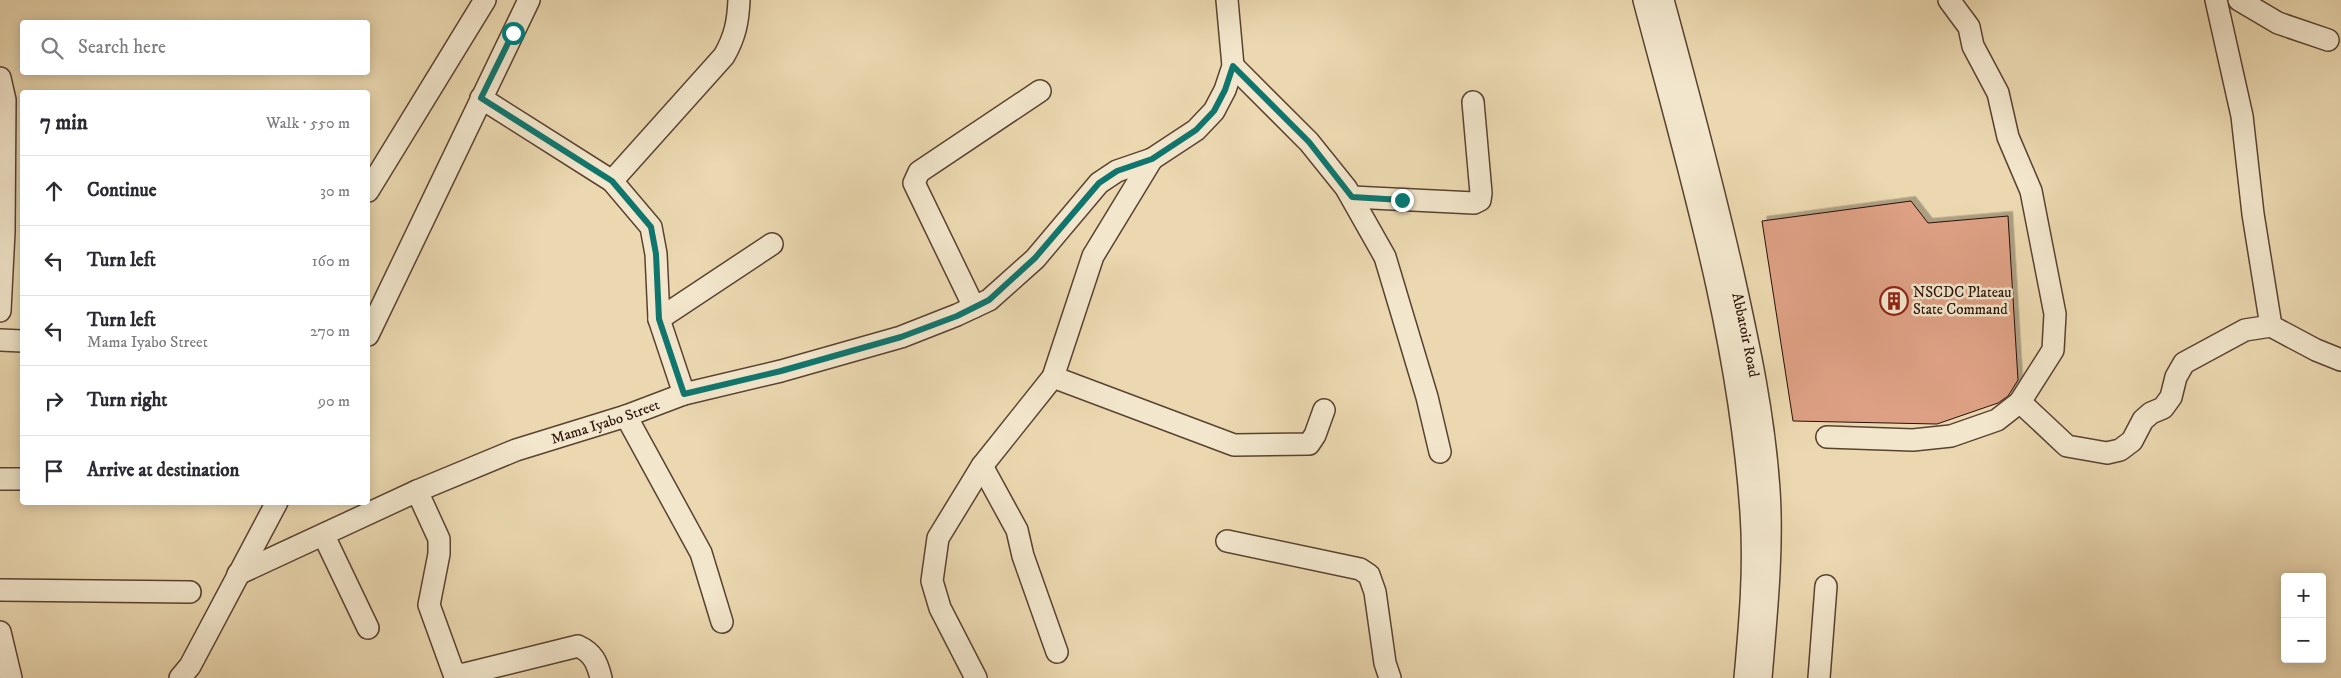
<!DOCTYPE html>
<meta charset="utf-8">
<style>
:root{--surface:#fff;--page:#f2f2f3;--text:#2b2b33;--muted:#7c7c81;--line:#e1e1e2}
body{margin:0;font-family:"IM FELL DW Pica",serif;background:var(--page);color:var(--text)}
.controls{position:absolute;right:15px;bottom:15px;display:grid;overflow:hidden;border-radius:5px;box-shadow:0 2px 12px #0003}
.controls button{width:45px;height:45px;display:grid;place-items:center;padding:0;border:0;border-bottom:1px solid var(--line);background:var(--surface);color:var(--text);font:25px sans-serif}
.stop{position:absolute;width:15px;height:15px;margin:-11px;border:4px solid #0f766e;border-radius:50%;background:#fff}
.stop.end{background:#0f766e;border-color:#fff;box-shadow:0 1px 5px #0008}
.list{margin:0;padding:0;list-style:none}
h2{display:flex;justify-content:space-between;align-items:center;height:65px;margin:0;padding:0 20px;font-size:21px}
h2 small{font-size:16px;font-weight:400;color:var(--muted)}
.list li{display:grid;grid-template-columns:32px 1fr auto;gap:15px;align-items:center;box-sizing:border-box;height:70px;padding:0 20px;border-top:1px solid var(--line)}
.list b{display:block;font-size:19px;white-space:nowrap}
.list p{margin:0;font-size:16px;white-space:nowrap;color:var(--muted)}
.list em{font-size:16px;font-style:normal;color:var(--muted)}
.icon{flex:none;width:28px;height:28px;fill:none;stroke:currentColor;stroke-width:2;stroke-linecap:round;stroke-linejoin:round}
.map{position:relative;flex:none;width:2341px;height:678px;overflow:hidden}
.search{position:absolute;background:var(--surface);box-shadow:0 2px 12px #0003;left:20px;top:20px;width:350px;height:55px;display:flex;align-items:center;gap:12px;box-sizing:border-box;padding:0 18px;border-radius:5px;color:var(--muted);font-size:19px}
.panel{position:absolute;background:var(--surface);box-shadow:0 2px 12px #0003;left:20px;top:90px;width:350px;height:415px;border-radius:5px}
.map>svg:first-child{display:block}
</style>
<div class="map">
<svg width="2341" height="678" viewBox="0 0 2341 678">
<defs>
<filter id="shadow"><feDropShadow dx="4.5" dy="-4.5" stdDeviation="0" flood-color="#0004"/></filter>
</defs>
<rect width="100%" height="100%" fill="#ebd8b0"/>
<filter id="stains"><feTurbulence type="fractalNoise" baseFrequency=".004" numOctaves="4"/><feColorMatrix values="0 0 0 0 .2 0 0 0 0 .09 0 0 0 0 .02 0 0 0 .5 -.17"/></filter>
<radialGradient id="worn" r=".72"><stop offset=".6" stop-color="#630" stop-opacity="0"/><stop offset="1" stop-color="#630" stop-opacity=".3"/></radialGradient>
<path fill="#dda084" stroke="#291007" filter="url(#shadow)" d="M 1911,201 L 1928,223 L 2008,216 L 2018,380 L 2008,396 L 1998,403 L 1937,424 L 1793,421 L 1762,221 Z"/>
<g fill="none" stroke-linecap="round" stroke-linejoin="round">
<defs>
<g id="minor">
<path d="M 1644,0 C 1689,170 1739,336 1751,512 C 1755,567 1750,623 1745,678"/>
<path id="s1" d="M 1663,0 C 1688,92 1712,181 1733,274 C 1749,346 1764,415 1769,490 C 1773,552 1766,616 1761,678"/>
<path d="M 2216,0 L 2242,116 L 2253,214 L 2271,326 L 2316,350 L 2341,360"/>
<path d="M 2239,0 L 2278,23 L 2328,40"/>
<path d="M 1233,66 L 1309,142 L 1346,188 L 1385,257 L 1427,397 L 1440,452"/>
<path d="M 0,78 L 5,100 L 4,232 L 0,311"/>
<path d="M 481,98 L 612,181 L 651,227 L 656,254 L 659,319 L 684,394"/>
<path d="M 612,181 L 724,56 C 735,37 738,22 739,0"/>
<path d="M 368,191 L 485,0"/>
<path d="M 1352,197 L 1474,203 L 1480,200 L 1481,193 L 1473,102"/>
<path d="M 974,307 L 914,183 L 919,172 L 1040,91"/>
<path d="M 659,319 L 772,244"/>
<path d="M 368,335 L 529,0"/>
<path d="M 0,340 L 22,341"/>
<path d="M 1053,377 L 1234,445 L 1309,444 L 1315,435 L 1324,410"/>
<path d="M 2020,402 L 2067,446 L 2107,453 L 2120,450 L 2132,441 L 2143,420 L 2151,413 L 2163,408 L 2171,397 L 2176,377 L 2184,363 L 2245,330 L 2271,326"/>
<path d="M 626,416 L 701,553 L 722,622"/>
<path d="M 1827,437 L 1913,440 L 1951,436 L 1997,420 L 2020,402 L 2053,350 L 2055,314 L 2031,191 L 2008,137 L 1998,93 L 1973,46 L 1969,27 L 1949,0"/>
<path d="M 982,466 L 1017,530 L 1023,556 L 1057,652"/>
<path d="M 0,479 L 22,479"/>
<path d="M 417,491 L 439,539 L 439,554 L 429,605 L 454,674 L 465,674 L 578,646 C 593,653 597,662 601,678"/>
<path d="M 324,536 L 368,628"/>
<path d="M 1227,541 L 1360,569 L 1369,575 L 1375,592 L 1385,663 L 1390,678"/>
<path id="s2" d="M 238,574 L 417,491 L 516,450 L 626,416 L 684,394 L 781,371 L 901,337 L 957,315 L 989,300 L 1035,259 L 1099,183 L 1117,171 L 1152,159 L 1196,130 L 1214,111 L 1225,90 L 1233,66 L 1227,0"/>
<path d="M 0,590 L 190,592"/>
<path d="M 0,632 L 11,678"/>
<path d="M 180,678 L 190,666 L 277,502"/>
<path d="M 976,678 L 940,608 L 932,581 L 938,538 L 982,466 L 1053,377 L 1093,256 L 1152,159"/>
<path d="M 1819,678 L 1826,586"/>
</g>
</defs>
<use href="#minor" stroke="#5a4231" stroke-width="24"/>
<use href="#minor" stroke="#f2e6cc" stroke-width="21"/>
</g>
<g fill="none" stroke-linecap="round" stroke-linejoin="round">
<path stroke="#0f766e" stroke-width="6" d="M 513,33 L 481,98 L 612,181 L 651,227 L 656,254 L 659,319 L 684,394 L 781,371 L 901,337 L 957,316 L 989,300 L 1035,258 L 1099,183 L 1117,171 L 1152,159 L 1196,130 L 1214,111 L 1225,90 L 1233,66 L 1309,142 L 1352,197 L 1402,200"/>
</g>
<defs>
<symbol id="building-ring" viewBox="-11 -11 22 22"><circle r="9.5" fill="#f2e6cc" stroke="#8f2418" stroke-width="1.5"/><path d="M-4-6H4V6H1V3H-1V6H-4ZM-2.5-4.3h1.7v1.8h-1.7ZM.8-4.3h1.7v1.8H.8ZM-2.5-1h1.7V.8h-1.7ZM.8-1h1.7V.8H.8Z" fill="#8f2418"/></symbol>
</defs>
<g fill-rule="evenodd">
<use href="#building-ring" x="1878" y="285" width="32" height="32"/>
</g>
<g text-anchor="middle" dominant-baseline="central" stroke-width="5" stroke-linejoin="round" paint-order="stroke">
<g font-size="15" fill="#291007" stroke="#f2e6cc" text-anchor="start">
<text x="1913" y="292">NSCDC Plateau<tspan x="1913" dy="17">State Command</tspan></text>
</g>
<g font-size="15" fill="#291007" stroke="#f2e6cc">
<text stroke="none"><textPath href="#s1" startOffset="345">Abbatoir Road</textPath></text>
<text stroke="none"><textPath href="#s2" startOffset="398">Mama Iyabo Street</textPath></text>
</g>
</g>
<rect width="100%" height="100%" filter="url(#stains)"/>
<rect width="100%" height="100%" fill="url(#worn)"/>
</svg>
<div class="controls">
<button>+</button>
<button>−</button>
</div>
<div class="stop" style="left:513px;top:33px"></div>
<div class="stop end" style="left:1402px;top:200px"></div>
<div class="search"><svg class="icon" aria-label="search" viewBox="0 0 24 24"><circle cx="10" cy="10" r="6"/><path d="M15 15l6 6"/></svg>Search here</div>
<section class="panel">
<h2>7 min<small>Walk · 550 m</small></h2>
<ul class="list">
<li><svg class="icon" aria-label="ahead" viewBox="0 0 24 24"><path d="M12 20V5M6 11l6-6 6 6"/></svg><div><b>Continue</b></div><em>30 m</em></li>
<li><svg class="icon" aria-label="left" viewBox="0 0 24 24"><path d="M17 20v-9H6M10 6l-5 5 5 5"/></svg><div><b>Turn left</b></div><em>160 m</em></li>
<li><svg class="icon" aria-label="left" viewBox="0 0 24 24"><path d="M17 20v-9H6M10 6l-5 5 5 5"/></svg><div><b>Turn left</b><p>Mama Iyabo Street</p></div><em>270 m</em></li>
<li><svg class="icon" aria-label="right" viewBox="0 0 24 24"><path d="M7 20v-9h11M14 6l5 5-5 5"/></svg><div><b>Turn right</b></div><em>90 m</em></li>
<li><svg class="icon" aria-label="arrive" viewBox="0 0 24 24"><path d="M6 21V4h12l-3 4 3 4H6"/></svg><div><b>Arrive at destination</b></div></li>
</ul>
</section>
</div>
